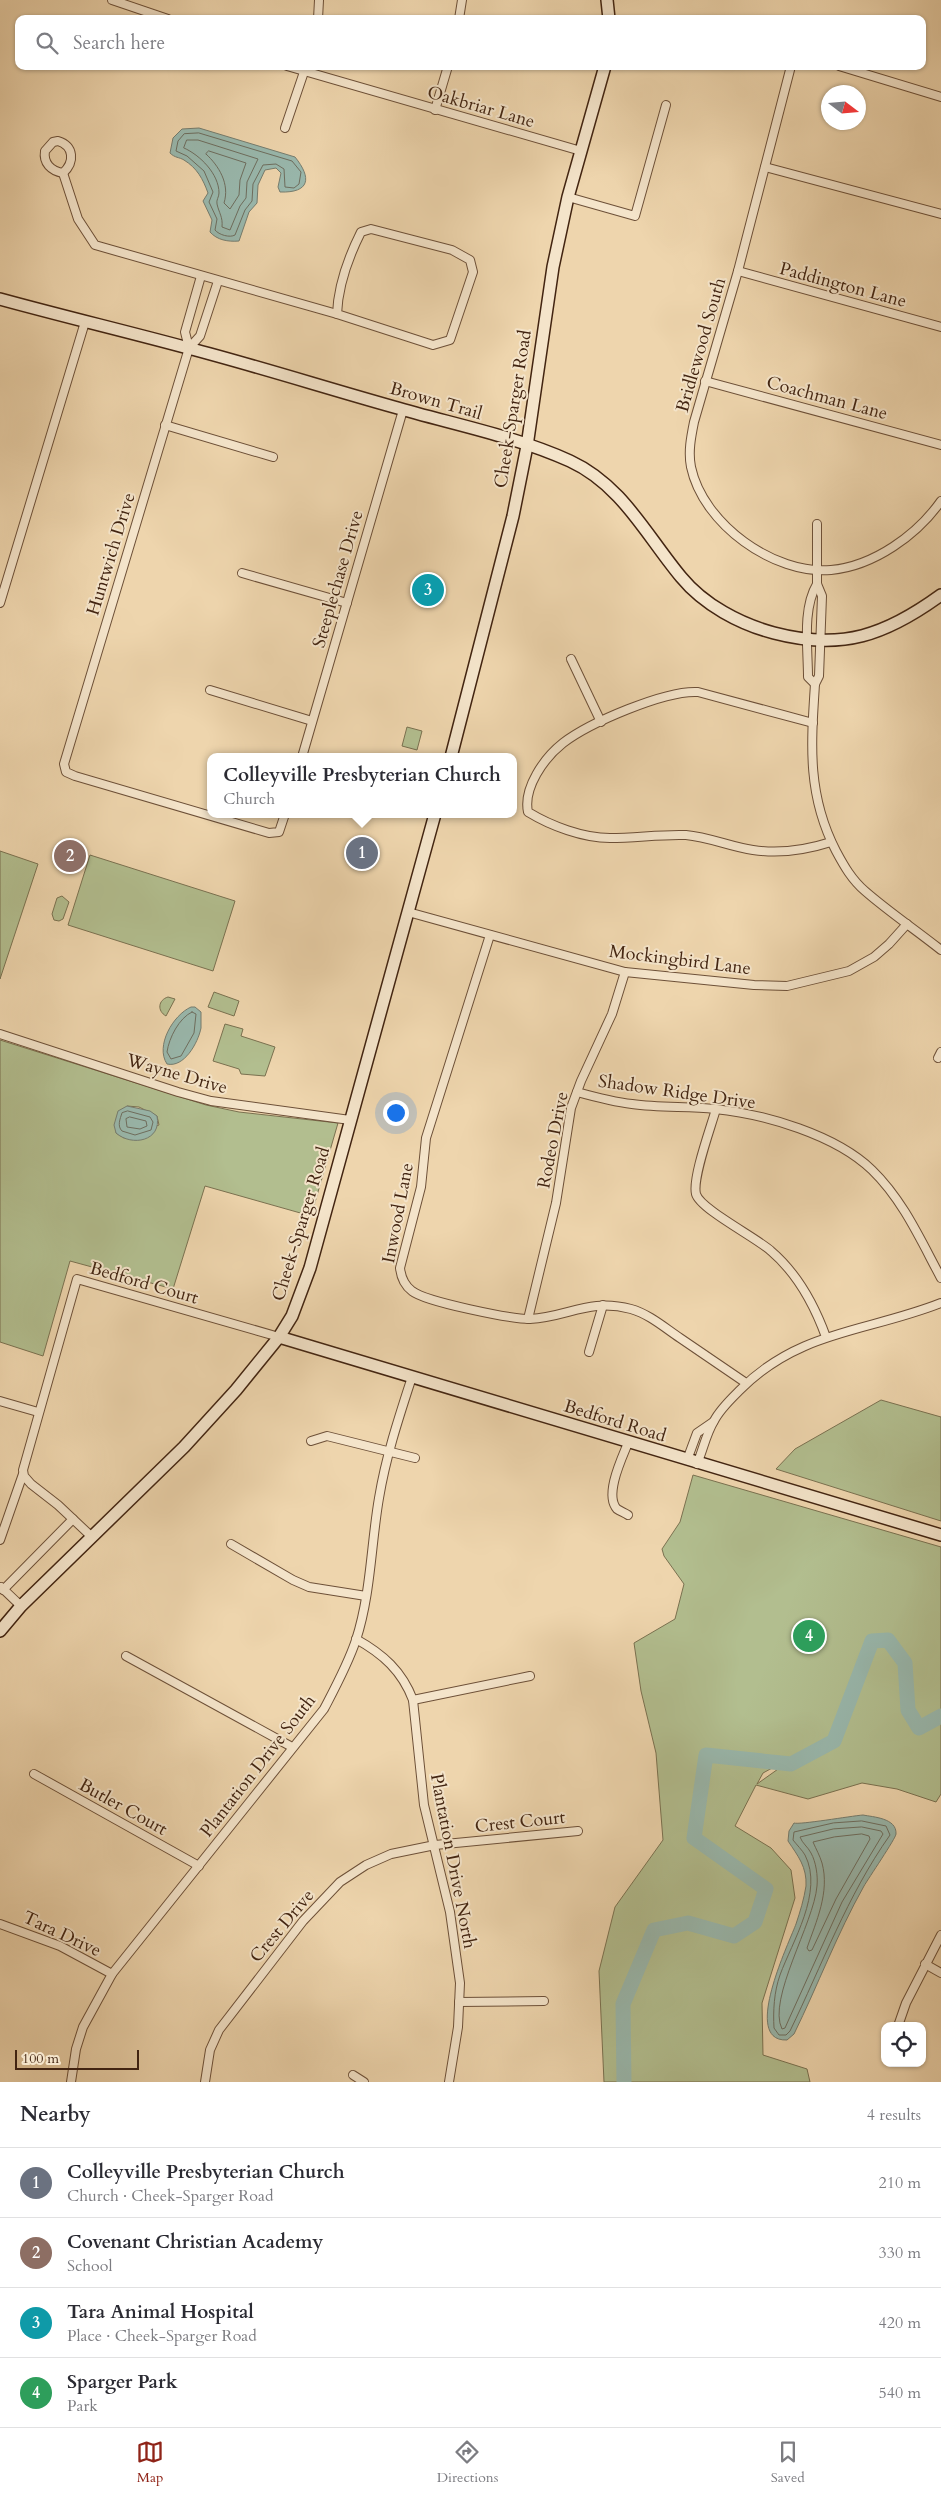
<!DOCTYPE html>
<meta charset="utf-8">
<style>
:root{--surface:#fff;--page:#f7f7f7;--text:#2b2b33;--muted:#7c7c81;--line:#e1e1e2;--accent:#8f2418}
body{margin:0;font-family:Cardo,serif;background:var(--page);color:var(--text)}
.controls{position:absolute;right:15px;bottom:15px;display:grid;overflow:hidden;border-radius:10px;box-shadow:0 1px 4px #0004}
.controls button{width:45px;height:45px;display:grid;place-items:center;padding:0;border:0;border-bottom:1px solid var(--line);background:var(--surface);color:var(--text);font:25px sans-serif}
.compass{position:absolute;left:821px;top:85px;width:45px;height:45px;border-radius:50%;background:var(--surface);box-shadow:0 1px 4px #0004;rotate:106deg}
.scale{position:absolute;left:15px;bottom:12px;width:124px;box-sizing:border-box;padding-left:5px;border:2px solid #422411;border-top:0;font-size:14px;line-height:18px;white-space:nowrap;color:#422411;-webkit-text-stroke:4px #f4e4ca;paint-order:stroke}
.you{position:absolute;left:395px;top:1112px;width:18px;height:18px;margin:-12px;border:4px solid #fff;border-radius:50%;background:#1a73e8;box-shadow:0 0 0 8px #1a73e833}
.badge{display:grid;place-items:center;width:32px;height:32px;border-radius:50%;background:var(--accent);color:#fff;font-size:16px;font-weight:700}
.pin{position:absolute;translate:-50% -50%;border:2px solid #fff;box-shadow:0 1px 5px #0006}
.popup{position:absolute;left:207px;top:753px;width:310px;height:65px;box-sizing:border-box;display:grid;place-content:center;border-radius:10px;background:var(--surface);filter:drop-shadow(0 1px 4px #0005);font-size:16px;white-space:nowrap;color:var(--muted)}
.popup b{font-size:19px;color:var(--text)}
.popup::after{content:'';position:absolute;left:50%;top:100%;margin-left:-10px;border:10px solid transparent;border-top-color:var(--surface)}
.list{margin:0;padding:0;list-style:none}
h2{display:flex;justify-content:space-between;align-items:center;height:65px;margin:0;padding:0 20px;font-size:21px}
h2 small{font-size:16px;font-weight:400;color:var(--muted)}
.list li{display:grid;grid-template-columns:32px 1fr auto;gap:15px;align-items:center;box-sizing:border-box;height:70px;padding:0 20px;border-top:1px solid var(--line)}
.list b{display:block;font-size:19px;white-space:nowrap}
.list p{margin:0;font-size:16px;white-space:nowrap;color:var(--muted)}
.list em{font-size:16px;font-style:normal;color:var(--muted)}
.icon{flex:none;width:28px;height:28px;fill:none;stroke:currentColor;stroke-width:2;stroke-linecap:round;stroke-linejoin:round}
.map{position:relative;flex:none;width:941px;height:2082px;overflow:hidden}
.search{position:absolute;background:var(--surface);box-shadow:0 1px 4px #0004;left:15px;right:15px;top:15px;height:55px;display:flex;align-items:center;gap:12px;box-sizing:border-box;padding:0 18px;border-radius:10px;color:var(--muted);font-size:19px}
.sheet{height:345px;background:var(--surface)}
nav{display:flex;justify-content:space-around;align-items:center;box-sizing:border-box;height:70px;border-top:1px solid var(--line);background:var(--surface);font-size:14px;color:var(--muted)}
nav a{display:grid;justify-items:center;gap:2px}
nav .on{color:var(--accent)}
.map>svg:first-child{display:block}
</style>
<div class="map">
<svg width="941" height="2082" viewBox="0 0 941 2082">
<rect width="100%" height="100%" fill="#eed5ad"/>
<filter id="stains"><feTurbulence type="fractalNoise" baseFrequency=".004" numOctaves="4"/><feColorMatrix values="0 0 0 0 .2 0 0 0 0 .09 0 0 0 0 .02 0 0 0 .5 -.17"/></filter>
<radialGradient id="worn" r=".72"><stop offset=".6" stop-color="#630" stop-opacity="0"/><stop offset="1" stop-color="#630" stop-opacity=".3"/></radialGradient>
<g fill="#b2be8f" stroke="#7a7150" fill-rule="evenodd">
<path d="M 407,727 L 422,731 L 417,750 L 402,746 Z"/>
<path d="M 0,851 L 38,864 L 0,979 Z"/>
<path d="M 90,855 L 235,901 L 213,971 L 68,925 Z"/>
<path d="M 62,896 L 69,902 L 63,919 L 59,921 L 54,920 L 52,914 L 57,898 Z"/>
<path d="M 214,992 L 239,1001 L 234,1016 L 208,1007 Z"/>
<path d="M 168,997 L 175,999 L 166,1016 C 157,1011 158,1000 168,997 Z"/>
<path d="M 225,1024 L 243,1029 L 241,1036 L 275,1047 L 265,1076 L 241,1074 L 239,1069 L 213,1061 Z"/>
<path d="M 0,1040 L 206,1105 L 239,1112 L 338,1123 L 311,1216 L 205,1186 L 173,1289 L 70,1261 L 43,1356 L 0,1342 ZM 127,1106 L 139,1107 L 157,1116 L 159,1125 L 124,1138 L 116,1133 Z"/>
<path d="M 881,1400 L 941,1417 L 941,1521 L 776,1469 L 795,1449 Z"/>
<path d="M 693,1475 L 941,1547 L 941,1794 L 936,1802 L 897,1789 L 862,1783 L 808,1799 L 756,1785 L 735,1826 L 771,1848 L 791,1870 L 795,1898 L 762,2003 L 763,2055 L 807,2069 L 810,2082 L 604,2082 L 599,1971 L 615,1907 L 663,1840 L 656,1753 L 641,1691 L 634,1643 L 675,1619 L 684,1584 L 664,1556 L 662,1549 L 680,1522 ZM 794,1756 L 795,1757 L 757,1784 L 763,1773 Z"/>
</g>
<g fill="#99b8ad" stroke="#767d6f">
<path d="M 199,128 L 295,157 C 312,178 310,193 280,192 L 278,187 L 281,173 L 276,168 L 265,170 L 258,185 L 257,203 L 249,212 L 239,241 C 228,242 217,240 210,232 L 212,220 L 203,201 L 208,193 C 203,179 197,168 184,160 C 179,157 175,158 170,153 L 173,138 L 182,129 Z"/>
<path d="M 191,1007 L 195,1007 L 201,1012 C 201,1017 201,1023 201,1028 C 198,1043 184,1068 167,1064 C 155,1046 173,1015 191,1007 Z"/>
<path d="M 127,1106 L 150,1111 L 157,1116 C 162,1141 132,1147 116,1133 L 114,1125 L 118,1111 Z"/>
<path d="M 863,1815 C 873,1817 897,1818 896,1834 C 896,1838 868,1879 864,1886 C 837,1934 818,1985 794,2034 L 787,2040 C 741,2042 789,1943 796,1924 C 800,1912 804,1899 806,1886 C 807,1867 798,1856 788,1841 L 789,1831 L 794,1823 C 799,1825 851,1816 863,1815 Z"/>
</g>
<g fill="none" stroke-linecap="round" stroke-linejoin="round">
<g stroke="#6e6e5f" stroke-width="1">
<path d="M 199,133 L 292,161 L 301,172 L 299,184 L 294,188 L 285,187 L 284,169 L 276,164 L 263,165 L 253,184 L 252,201 L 245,210 L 235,235 C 230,238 219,235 215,230 L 217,219 L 209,202 L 213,192 L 204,171 L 187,156 L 176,151 L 178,141 L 184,134 Z"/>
<path d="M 187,140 L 198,140 L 258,159 L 247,182 L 246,198 L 240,206 L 230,230 L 222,227 C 223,217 219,213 217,204 C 216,200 219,197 219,193 C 219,174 200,155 184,148 Z"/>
<path d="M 209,151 L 246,163 L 240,180 L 239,195 L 230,209 L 224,203 C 230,184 219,166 206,154 Z"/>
<path d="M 192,1012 L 196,1014 L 194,1033 L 181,1056 L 171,1059 L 167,1052 C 169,1038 179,1018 192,1012 Z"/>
<path d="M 128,1111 L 150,1117 L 153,1122 L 151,1130 L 135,1135 L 122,1131 C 117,1126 120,1119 122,1113 Z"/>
<path d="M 130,1117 L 146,1121 L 147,1126 L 140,1129 L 127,1127 L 126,1119 Z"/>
<path d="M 862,1821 L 886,1826 L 890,1835 C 847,1896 822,1965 790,2031 L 786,2035 L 779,2035 L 774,2028 C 773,2011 774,1992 780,1975 C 792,1942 824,1892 805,1855 C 802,1850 797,1845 793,1840 L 794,1832 L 833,1823 Z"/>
<path d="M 862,1827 L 881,1831 L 883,1834 L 842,1902 L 789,2019 L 785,2028 L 782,2029 C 767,1999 814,1923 817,1886 C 818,1876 816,1862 811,1853 C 808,1847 802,1843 800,1837 L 833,1829 Z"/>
<path d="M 862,1834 L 869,1836 L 870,1839 L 836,1899 L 812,1950 L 809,1951 L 807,1948 C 816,1922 830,1892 822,1863 C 820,1856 816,1849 813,1842 L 834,1837 Z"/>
</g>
<path stroke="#99b8ad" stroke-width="15" d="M 624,2082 L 623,2004 L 654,1930 L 688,1923 L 734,1936 L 755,1922 L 766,1889 L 694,1838 L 706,1755 L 791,1764 L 834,1741 L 872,1641 L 888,1640 L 905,1663 L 908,1710 L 919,1728 L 941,1716"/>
<defs>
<g id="street">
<path d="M 112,0 L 168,19"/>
<path d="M 318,19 L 319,0"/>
<path d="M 459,19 L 462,0"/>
<path d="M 287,66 L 581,151"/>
<path d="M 791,66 L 738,271 L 694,422 C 691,437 688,452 691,467 C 703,524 774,575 831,570 C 874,566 917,535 941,501"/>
<path d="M 839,66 L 941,97"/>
<path d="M 435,110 L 448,66"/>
<path d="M 285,128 L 306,66"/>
<path d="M 58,141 C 74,146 75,162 63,173 C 51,171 43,163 45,151 L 53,142 Z"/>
<path d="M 765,167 L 941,214"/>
<path d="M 63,173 L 78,219 L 95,245 L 337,314"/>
<path d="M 568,197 L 635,216 L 666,105"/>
<path d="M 371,229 L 452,250 L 470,260 L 473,272 L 450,340 L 433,345 L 337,314 C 338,287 349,256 361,232 Z"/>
<path d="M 738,271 L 941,327"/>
<path d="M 218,281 L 200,336 L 189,348 L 64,764 L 66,772 L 75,776 L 269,833 L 279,832 L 285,814"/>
<path d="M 189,348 L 185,332 L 201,276"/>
<path d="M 705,381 L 941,445"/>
<path d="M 165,425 L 273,457"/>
<path d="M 817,524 L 817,584 L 822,596 L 819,676 L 815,684 C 811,745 807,795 836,851 C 844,866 852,880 865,891 C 889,912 916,930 941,950"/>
<path d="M 242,573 L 347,603"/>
<path d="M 0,603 L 85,322"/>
<path d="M 571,659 L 601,722"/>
<path d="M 815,684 L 808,677 C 808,648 802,609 817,584"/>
<path d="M 210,690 L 312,721"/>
<path d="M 813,723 L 698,692 C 665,690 589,723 563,743 C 544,758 523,788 528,812 C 551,826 583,838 610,838 C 636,838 661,834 686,835 C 709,837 731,847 753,850 C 779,854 806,850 831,842"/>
<path d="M 302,757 L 403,410"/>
<path d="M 408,912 L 625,972 L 754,985 L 787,986 L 849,971 L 874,957 L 889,944 L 907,924"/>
<path d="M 490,935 L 426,1138 L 421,1187 L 400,1268 C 401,1277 404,1285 412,1291 C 426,1302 511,1319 530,1319 C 569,1317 588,1298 631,1309 C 649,1314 665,1328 680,1338 C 702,1353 724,1368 746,1383"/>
<path d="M 0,1034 L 178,1092 L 211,1101 L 350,1120"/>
<path d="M 938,1058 L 941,1052"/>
<path d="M 577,1092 C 595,1097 614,1102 632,1104 C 660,1108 688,1106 715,1109 C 765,1114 836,1135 872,1170 C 903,1200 921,1241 941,1278"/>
<path d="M 716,1109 C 711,1127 692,1178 696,1194 C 700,1209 757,1238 771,1251 C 798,1274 814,1304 826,1337"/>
<path d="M 528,1319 L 556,1203 L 571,1108 L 581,1081 L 612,1014 L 625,972"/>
<path d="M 589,1352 L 603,1305"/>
<path d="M 0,1401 L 38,1412"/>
<path d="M 311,1441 L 327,1436 L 415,1458"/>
<path d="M 687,1460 L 697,1433 L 713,1422"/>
<path d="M 697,1464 C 703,1450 706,1434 714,1421 C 720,1409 731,1399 741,1389 C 800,1330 868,1332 941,1303"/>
<path d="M 628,1515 C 625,1513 620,1511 617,1509 C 604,1495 622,1458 628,1443"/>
<path d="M 92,1537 L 58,1505 L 31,1484 L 24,1476 L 23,1470 L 77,1279 L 279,1337"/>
<path d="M 0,1540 L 23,1474"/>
<path d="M 231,1544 L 293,1580 L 309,1587 L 366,1596"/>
<path d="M 1,1587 L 21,1606"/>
<path d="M 3,1590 L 73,1519"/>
<path d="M 356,1639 C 383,1654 402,1671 413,1700 L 424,1805 L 450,1912 L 460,1983 L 458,2027 L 449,2082"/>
<path d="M 126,1656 L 292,1747"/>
<path d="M 413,1700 L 530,1676"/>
<path d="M 34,1774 L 199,1866"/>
<path d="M 0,1924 L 60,1946 L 112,1974"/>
<path d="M 925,1964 L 941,1973"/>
<path d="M 459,2002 L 544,2001"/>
<path d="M 898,2026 L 906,2003 L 941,1935"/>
<path d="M 353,2075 L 364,2082"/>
<path d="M 71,2082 L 76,2049 L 83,2027 L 112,1974 L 324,1709 C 336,1686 348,1664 356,1640 C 371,1594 371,1544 379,1498 C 386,1456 399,1417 412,1377"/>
<path d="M 205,2082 L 210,2050 L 219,2030 L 303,1921 L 340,1882 L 366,1865 L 391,1854 L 435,1845 L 578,1831"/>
</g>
<g id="secondary">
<path d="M 607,0 L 609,19"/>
<path d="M 0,299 C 62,316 125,331 188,348 C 257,366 326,388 394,407 C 452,424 515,436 570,461 C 622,485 646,535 681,577 C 704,605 740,624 774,633 C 842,651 886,635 941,595"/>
<path d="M 451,757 L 513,516 L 527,446 L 553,267 L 568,197 L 605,66"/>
<path d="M 279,1337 L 941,1535"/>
<path d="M 0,1631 L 21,1606 L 184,1447 L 236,1390 L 279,1337 L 292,1316 L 310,1268 L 435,814"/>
</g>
</defs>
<use href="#street" stroke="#6d5038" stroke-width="10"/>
<use href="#secondary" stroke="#422411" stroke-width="14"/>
<use href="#street" stroke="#f4e4ca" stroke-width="8"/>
<use href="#secondary" stroke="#f4e4ca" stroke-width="11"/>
</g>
<g text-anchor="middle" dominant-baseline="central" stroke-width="4" stroke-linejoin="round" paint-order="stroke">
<g font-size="18" fill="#422411" stroke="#f4e4ca">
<text transform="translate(481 107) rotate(16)">Oakbriar Lane</text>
<text transform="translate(843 285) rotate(15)">Paddington Lane</text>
<text transform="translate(701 345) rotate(-74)">Bridlewood South</text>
<text transform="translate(827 398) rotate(15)">Coachman Lane</text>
<text transform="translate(436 401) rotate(16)">Brown Trail</text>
<text transform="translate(513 409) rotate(-81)">Cheek-Sparger Road</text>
<text transform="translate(111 554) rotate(-73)">Huntwich Drive</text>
<text transform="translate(338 579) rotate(-74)">Steeplechase Drive</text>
<text transform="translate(680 960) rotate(7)">Mockingbird Lane</text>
<text transform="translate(177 1074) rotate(16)">Wayne Drive</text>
<text transform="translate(677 1092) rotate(8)">Shadow Ridge Drive</text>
<text transform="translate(553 1140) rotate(-79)">Rodeo Drive</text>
<text transform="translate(398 1213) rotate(-79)">Inwood Lane</text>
<text transform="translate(301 1224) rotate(-73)">Cheek-Sparger Road</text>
<text transform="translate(144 1283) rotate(16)">Bedford Court</text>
<text transform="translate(615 1421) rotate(17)">Bedford Road</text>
<text transform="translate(258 1766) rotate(-52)">Plantation Drive South</text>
<text transform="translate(123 1807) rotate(29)">Butler Court</text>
<text transform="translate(520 1822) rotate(-6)">Crest Court</text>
<text transform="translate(453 1861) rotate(79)">Plantation Drive North</text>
<text transform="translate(282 1926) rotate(-50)">Crest Drive</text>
<text transform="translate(62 1934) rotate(25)">Tara Drive</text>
</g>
</g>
<rect width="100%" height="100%" filter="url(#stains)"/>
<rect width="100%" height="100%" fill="url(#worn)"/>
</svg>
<div class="controls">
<button><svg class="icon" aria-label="locate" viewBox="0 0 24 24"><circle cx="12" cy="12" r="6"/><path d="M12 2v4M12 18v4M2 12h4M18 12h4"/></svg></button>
</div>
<svg class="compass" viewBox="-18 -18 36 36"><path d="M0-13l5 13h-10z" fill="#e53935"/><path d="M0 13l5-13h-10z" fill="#7c7c81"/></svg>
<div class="scale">100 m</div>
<div class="you"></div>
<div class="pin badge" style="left:362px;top:853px;background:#6b7280">1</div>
<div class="popup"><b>Colleyville Presbyterian Church</b>Church</div>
<div class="pin badge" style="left:70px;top:856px;background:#8d6e63">2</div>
<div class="pin badge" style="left:428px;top:590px;background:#0f9aa8">3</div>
<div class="pin badge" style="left:809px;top:1636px;background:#2e9e5b">4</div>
<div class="search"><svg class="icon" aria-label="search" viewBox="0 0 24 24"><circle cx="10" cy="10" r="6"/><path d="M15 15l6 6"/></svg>Search here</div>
</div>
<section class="sheet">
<h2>Nearby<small>4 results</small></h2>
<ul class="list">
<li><span class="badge" style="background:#6b7280">1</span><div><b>Colleyville Presbyterian Church</b><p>Church · Cheek-Sparger Road</p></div><em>210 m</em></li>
<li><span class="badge" style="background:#8d6e63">2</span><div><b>Covenant Christian Academy</b><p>School</p></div><em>330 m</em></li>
<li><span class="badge" style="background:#0f9aa8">3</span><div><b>Tara Animal Hospital</b><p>Place · Cheek-Sparger Road</p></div><em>420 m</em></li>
<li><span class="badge" style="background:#2e9e5b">4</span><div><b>Sparger Park</b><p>Park</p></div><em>540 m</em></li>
</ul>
</section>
<nav>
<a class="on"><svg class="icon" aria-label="map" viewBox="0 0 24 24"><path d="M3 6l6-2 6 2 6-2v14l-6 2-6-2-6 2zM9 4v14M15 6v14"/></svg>Map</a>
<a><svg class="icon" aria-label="directions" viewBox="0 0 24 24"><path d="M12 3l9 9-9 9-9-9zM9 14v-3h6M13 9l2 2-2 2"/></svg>Directions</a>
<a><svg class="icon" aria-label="saved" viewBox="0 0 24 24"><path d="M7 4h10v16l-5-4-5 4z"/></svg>Saved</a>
</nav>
